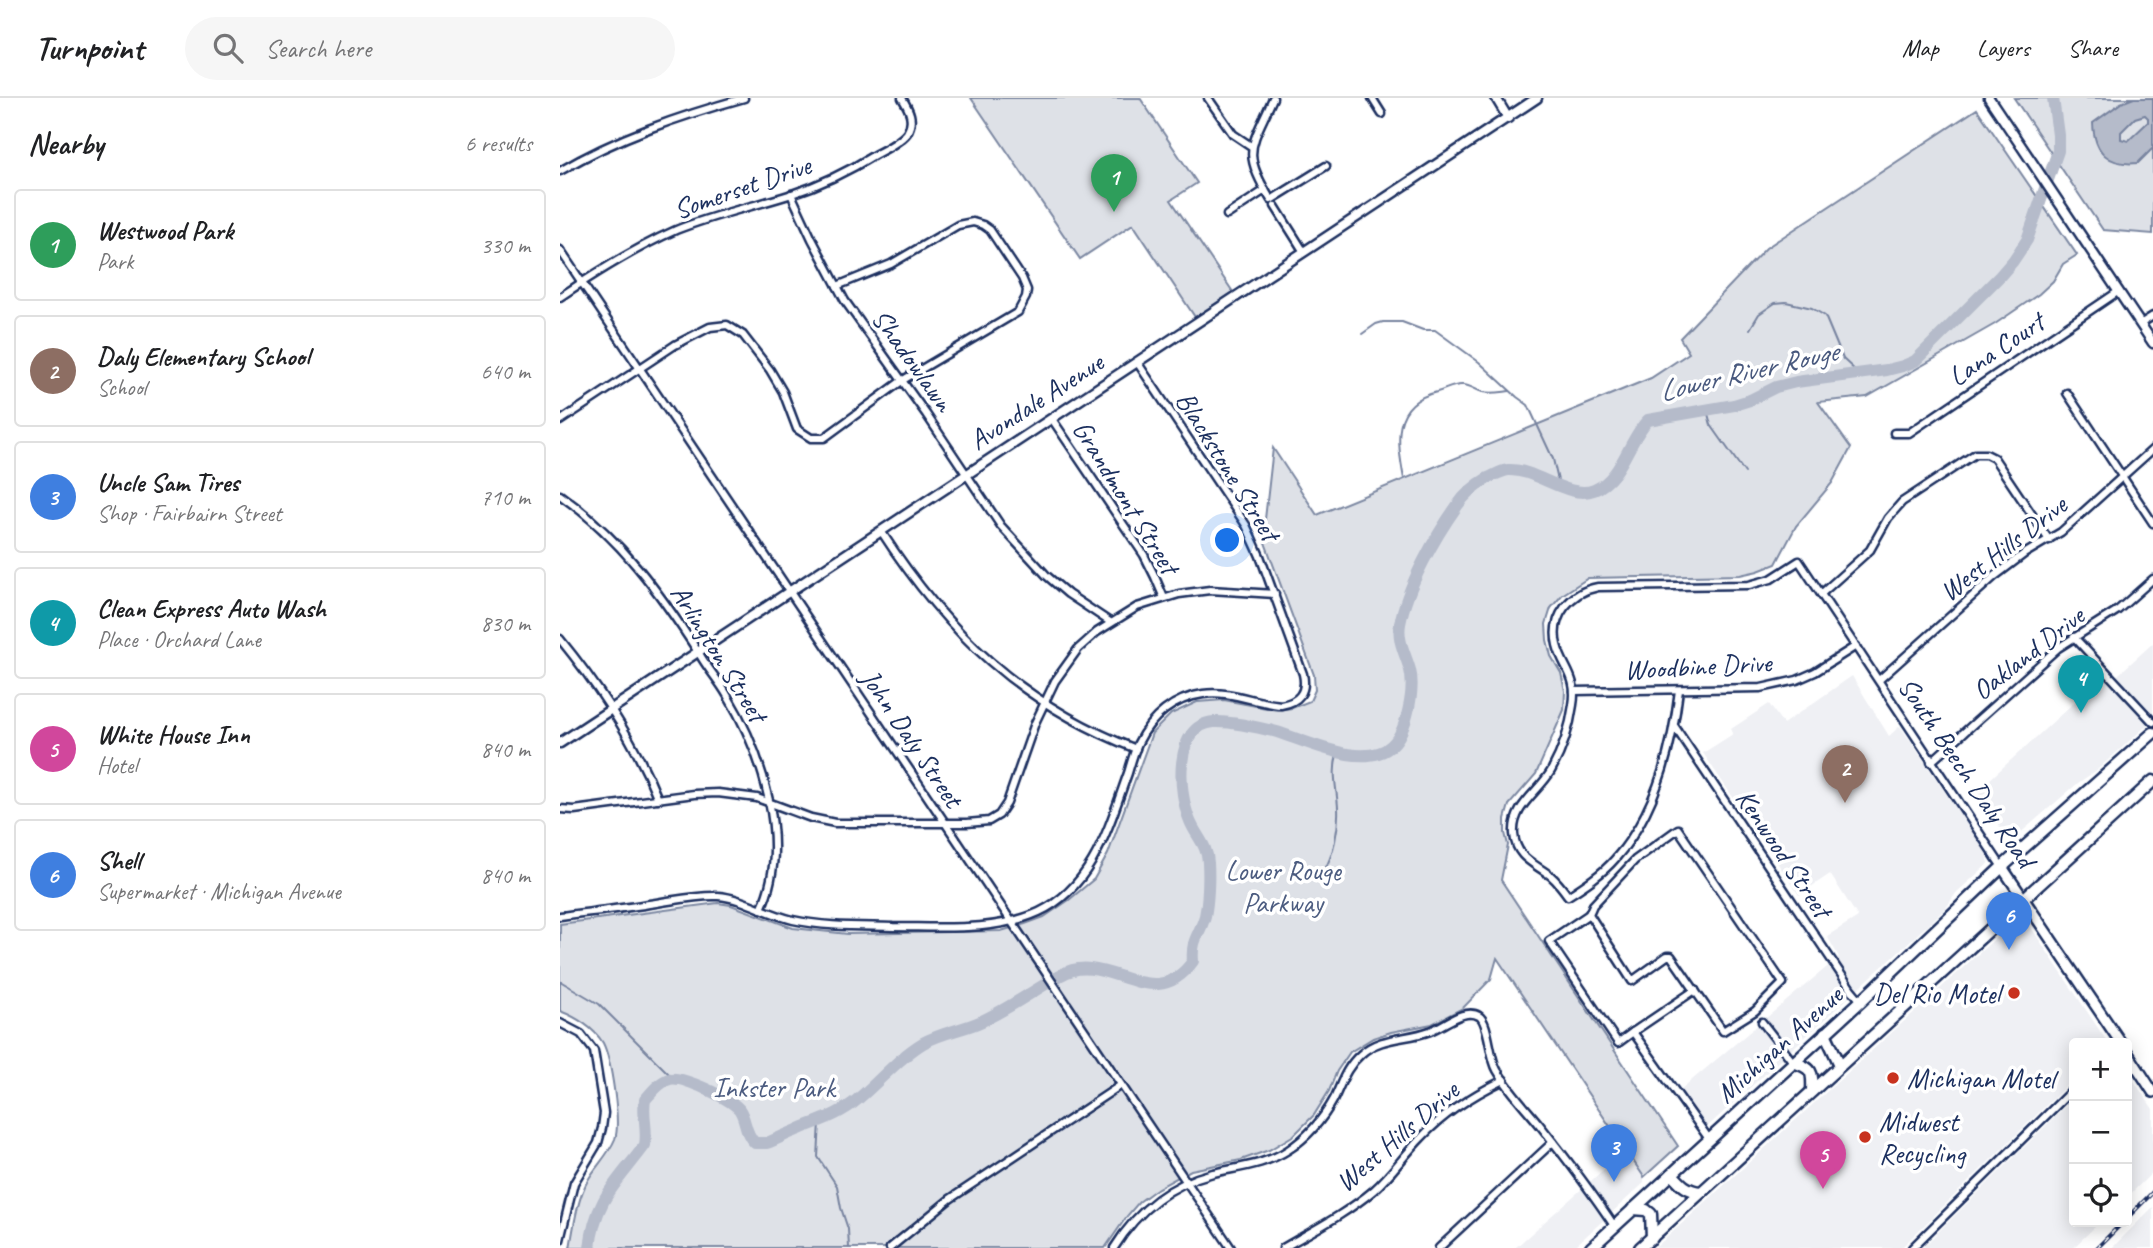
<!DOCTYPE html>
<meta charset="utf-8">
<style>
:root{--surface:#fff;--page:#f6f6f6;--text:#202124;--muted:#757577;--line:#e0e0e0;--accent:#db2777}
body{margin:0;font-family:Caveat,sans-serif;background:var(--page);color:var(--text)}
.controls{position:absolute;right:21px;bottom:21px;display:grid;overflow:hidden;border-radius:7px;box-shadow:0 4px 18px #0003}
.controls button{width:63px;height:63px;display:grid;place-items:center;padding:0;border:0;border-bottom:2px solid var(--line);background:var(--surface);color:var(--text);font:35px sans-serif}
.you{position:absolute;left:668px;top:443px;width:24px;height:24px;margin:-18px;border:5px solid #fff;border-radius:50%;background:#1a73e8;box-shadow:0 0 0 10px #1a73e833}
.badge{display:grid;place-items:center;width:46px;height:46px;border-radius:50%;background:var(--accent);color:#fff;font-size:23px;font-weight:700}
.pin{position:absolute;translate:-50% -58px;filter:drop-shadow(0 2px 4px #0008)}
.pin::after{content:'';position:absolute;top:37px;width:24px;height:21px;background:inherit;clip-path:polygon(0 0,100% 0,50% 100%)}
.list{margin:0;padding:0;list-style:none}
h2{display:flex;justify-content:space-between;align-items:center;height:91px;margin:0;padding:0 28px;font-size:30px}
h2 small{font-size:23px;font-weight:400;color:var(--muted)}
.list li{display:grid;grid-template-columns:46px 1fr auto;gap:21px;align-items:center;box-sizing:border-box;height:112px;margin:0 14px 14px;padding:0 14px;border:2px solid var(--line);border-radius:7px}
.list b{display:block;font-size:26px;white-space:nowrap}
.list p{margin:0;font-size:23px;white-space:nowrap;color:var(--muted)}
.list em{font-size:23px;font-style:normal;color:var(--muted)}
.icon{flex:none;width:38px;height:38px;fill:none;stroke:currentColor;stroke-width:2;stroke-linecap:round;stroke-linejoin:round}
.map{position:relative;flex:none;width:1593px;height:1150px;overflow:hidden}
header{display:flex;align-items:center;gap:42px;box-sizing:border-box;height:98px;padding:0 35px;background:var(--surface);border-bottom:2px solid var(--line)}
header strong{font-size:33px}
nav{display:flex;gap:38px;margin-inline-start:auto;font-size:24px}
.search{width:490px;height:63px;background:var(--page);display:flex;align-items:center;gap:18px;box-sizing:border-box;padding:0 24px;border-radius:38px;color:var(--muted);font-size:26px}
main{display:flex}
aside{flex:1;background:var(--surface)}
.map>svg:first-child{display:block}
</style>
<header>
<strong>Turnpoint</strong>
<div class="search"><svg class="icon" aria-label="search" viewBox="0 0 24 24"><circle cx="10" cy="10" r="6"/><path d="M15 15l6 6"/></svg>Search here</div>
<nav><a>Map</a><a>Layers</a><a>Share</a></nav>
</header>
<main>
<aside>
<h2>Nearby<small>6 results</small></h2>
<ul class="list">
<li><span class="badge" style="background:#2e9e5b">1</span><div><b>Westwood Park</b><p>Park</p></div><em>330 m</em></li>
<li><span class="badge" style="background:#8d6e63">2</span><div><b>Daly Elementary School</b><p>School</p></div><em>640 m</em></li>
<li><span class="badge" style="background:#3f7fe0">3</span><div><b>Uncle Sam Tires</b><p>Shop · Fairbairn Street</p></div><em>710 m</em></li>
<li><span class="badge" style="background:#0f9aa8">4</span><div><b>Clean Express Auto Wash</b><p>Place · Orchard Lane</p></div><em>830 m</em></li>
<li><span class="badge" style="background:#d1479c">5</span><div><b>White House Inn</b><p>Hotel</p></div><em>840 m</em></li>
<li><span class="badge" style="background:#3f7fe0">6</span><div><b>Shell</b><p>Supermarket · Michigan Avenue</p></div><em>840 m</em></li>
</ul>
</aside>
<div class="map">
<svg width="1593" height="1150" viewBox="0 0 1593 1150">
<rect width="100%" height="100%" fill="#fff"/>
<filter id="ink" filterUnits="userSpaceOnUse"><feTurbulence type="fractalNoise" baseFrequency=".0143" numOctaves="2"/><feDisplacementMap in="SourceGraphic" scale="14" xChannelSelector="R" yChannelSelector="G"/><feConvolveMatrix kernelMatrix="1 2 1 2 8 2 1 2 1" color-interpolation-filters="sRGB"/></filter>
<g filter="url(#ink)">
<g fill="#eff0f4">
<path d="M 1593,545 L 1593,622 L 1537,672 L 1518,685 L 1450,744 L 1416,694 L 1543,578 L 1549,585 Z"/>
<path d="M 1292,578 L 1329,638 L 1340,628 L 1427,756 L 1429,765 L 1396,795 L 1386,810 L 1146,1030 L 1120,992 L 1279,859 L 1267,838 L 1298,819 L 1270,776 L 1239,797 L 1143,655 L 1173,636 L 1171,631 L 1209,606 L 1223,626 Z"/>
<path d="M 1462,816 L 1548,945 L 1514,945 L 1514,980 L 1341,1150 L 1095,1150 Z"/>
<path d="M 1567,973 L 1593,1011 L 1593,1074 L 1567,1099 Z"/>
<path d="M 1514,1000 L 1514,1124 L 1540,1124 L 1513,1150 L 1362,1150 Z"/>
<path d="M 1066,1052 L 1084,1079 L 1084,1085 L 1013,1150 L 955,1150 Z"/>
<path d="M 1593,1109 L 1593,1150 L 1552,1150 Z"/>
</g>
<g fill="#dee1e7" stroke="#7c88a2" stroke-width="2">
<path d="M 411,0 L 580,0 L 637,85 L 611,102 L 673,194 L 635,219 L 573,126 L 520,161 Z"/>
<path d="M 1454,0 L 1593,0 L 1593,136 L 1543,132 Z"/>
<path d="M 1417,11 L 1517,157 L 1503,166 L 1493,183 L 1479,196 L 1435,226 L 1307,299 L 1258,304 L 1291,350 L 1272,385 L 1236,428 L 1216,466 L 1198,473 L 1180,477 L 1028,480 L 1002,497 L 991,510 L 986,526 L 987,542 L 991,558 L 1001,575 L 1005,593 L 1004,612 L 976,676 L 949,707 L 945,721 L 945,735 L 948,747 L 941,782 L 1118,1048 L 1084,1079 L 937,860 L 931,881 L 903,910 L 872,926 L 831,934 L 813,940 L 790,954 L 777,973 L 769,993 L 754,1017 L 734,1037 L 709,1052 L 681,1062 L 631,1072 L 598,1090 L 579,1104 L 567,1118 L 545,1150 L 10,1150 C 14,1128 17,1102 28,1082 C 36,1068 49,1056 55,1041 C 61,1024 51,961 43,945 C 34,930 16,919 0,913 L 0,826 L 158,805 L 171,807 L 233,830 L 288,836 L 441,833 L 465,826 L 484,819 L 509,802 L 534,781 L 548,756 L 592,635 L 611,616 L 637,604 L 664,602 L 717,612 L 732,610 L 750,603 L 755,592 L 754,577 L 703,439 L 713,350 L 757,417 L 1091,280 L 1129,255 L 1120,240 L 1206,150 Z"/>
</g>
<path fill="#b5bbca" stroke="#77839f" stroke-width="2" fill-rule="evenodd" d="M 1574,0 L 1593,0 L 1593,50 L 1578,65 C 1549,68 1534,55 1533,25 L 1561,5 ZM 1585,17 L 1588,20 L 1588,24 L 1568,43 L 1561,41 L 1561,34 L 1575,20 Z"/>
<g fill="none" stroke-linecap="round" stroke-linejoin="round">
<g stroke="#77839f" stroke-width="2">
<path d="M 1190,231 L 1199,216 L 1215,205 L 1226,204 L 1252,210 L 1265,218 L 1283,261 L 1297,274"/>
<path d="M 802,236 L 816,226 L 823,224 L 842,224 L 863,232 L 875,232 L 919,264 L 957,299 L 968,307 L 993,361 L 999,387"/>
<path d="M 1147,312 L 1151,327 L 1185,375"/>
<path d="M 844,381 C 837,343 831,305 877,294 C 886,292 893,286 903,287 C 911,287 916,293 923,294 C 932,296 941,294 950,293"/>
<path d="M 763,775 C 774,756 779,731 778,710 C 777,690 771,674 778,654"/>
<path d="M 0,883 L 39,906 L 113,980"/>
<path d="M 260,1024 L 258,1059 L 277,1088 L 281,1110 L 288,1131 L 289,1150"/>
</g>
<path stroke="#b5bbca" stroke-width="12" d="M 30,1150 C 35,1100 58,1084 85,1047 C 88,1031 82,1017 85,1002 C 91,995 100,983 110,981 C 123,978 169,1000 179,1011 C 187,1022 184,1035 195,1045 L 207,1045 C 217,1041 227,1036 237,1032 C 258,1023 280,1017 298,1001 C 320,983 338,960 363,945 C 382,934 403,932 422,923 C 450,910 474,892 501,877 C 546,850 593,920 633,863 C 631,840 640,837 645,818 C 648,804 649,780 648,765 C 648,748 636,738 630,723 C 618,695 613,627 654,624 C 670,623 701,630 717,634 C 746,643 806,673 832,647 C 847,633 855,591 850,572 C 846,557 837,543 840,526 C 847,488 875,439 897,408 C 905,396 916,387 928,380 C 935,377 941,373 948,372 C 975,370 1008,402 1034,392 C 1062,381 1068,342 1088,322 L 1174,307 L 1190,302 L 1216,289 L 1236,284 L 1327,272 L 1343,268 L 1355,263 L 1440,178 L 1453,163 L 1467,142 L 1498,53 L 1498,37 L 1493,0"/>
<defs>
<g id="minor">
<path d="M 648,0 L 673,36 L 691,48"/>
<path d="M 713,0 C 692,48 680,53 711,102 L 766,68"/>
<path d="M 812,0 L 822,16"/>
<path d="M 0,73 C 58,39 120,18 184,0"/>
<path d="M 231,96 L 252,141 L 285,203 L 366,316 L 441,428 L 487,478 L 508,496 L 550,524"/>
<path d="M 715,108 L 744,154"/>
<path d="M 667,117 L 705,92"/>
<path d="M 0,152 L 671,1150"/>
<path d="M 0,199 C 37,174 75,150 116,132 C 153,117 191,109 229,97 C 260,87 289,73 316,56 C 326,51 340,44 347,35 C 355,22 349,11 342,0"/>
<path d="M 1580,226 L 1593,218"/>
<path d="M 1507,295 L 1593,425"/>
<path d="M 492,321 L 584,457 L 595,479 L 604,500"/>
<path d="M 0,323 L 115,247 L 150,229 L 167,227 L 183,237 L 210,272 L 223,294 L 237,331 L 251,340 L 264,340 L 343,282 L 458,214 L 466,199 L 467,192 L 462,180 L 430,132 L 423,127 L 413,124 L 398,127 L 331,166 L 277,188"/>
<path d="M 1334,335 L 1349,335 L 1559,193"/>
<path d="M 0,397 C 61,440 100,495 140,557 C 148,571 159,583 167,597 C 202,655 232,746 201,811"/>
<path d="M 321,433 C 387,535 461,606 576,651"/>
<path d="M 1261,496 L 1310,452 L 1328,420 L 1342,404 L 1415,356 L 1426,356 L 1434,360 L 1489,442"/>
<path d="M 1514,539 L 1593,624"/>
<path d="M 0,541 C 39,589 75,643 98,701"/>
<path d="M 1319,582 L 1435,478 L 1464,456 L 1501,434 L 1593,351"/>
<path d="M 1119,592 C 1112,652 1096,715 1055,761 C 1042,776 1025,787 1008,798 C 1003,791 998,784 991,778 C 974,765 956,760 954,736 C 952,708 979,694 991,673 C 1002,653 1010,629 1013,607 C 1018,578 1003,571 997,547 C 990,518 1011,494 1038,489 L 1189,487 L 1211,481 L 1239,463 L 1442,769"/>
<path d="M 1014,593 L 1201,590 L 1237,582 L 1255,574 L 1296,548"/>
<path d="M 1115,629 L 1291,891 L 1301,903"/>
<path d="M 1371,664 L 1498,550 L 1558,512 L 1593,481"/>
<path d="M 0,711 L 14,712 L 134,696 L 158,695 L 197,700 L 251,720 L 275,725 L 407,725 L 429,723 L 439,717 L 447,705 L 475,625 L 495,583 L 518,551 L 537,534 L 577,509 L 619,496 L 650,492 L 715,496"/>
<path d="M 1118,731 L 1223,885 L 1195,913 L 1163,933 L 1111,858 L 1107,858 L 1072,883 L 1029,816 L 1033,807 L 1075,762 Z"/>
<path d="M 1029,816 L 989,843 L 1058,945 L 1073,934 L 1149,1041"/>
<path d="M 0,818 C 30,814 60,811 89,806 C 112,803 135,797 158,798 C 184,800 207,816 233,822 C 266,829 300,828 333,829 C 381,829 435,834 479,814 C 534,788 549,727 568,675 C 571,665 574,654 578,645 C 591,619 614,600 643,596 C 670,592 695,605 721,607 C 739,604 747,594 743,576 L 700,458 L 686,427 L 577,264"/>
<path d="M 1202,924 L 1233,964"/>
<path d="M 0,925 L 21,936 L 34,953 L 44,1015 L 42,1030 L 38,1045 L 14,1085 L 0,1142"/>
<path d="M 1073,934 L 1135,892"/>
<path d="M 330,1150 L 390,1101 L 561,987"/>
<path d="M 554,1150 C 577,1113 610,1086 653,1075 C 679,1069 705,1067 728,1052 C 748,1039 763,1021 774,1001 C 782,984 786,969 801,956 C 821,938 846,942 870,933 C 884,928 905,909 919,918 C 929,924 929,958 937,972 C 948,991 965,1009 979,1026 C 1006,1060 1031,1093 1055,1129"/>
<path d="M 723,1150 C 754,1132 787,1115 814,1092 C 832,1076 844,1057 861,1040 C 885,1014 913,997 944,982"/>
<path d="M 879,1150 L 993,1044"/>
<path d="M 1352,1150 L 1514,990"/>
</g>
<g id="tertiary">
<path d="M 936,0 L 948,20"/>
<path d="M 1429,0 L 1593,245"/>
<path d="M 0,645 L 977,0"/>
</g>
<g id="secondary">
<path d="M 1442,769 L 1561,945"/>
<path d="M 1567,954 L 1593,994"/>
</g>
<g id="primary">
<path d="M 1265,935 L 1280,967"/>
<path d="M 1233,964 C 1252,970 1253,973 1252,993"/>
<path d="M 1112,1076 C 1121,1086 1127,1093 1141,1094"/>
<path d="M 1073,1111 L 1086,1112 L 1091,1116 L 1092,1140"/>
<path d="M 1031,1150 L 1301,903 L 1442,769 L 1593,635"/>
<path d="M 1080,1150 L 1593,683"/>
</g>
</defs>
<use href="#minor" stroke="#1b2f5e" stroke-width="11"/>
<use href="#tertiary" stroke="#1b2f5e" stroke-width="13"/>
<use href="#secondary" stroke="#1b2f5e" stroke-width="14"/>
<use href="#primary" stroke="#1b2f5e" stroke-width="15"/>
<use href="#minor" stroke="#fff" stroke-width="6"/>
<use href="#tertiary" stroke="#fff" stroke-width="8"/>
<use href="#secondary" stroke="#fff" stroke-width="9"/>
<use href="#primary" stroke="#fff" stroke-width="10"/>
<defs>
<g id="rail">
<path d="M 1567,1120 L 1593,1094"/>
<path d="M 1537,1150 L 1563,1124"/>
</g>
</defs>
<use href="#rail" stroke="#1b2f5e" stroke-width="4.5"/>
<use href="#rail" stroke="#fff" stroke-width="2" stroke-dasharray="5" stroke-linecap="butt"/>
</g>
</g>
<g fill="#c8321e" stroke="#fff" stroke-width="2.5">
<circle cx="1454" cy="895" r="7"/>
<circle cx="1333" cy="980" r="7"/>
<circle cx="1305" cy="1039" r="7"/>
</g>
<g text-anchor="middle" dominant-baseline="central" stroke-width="7" stroke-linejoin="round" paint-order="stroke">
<g font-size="28" fill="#1b2f5e" stroke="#fff">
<text transform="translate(182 89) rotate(-19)">Somerset Drive</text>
<text transform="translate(1436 251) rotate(-34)">Lana Court</text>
<text transform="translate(353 262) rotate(54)">Shadowlawn</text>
<text transform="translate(476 303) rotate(-33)">Avondale Avenue</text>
<text transform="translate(668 368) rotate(58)">Blackstone Street</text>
<text transform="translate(566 399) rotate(58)">Grandmont Street</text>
<text transform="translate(1443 450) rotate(-38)">West Hills Drive</text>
<text transform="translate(159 555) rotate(58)">Arlington Street</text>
<text transform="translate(1468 555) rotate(-38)">Oakland Drive</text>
<text transform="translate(1138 568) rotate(-3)">Woodbine Drive</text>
<text transform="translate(352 640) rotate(56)">John Daly Street</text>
<text transform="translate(1407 674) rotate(56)">South Beech Daly Road</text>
<text transform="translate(1224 755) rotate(56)">Kenwood Street</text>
<text transform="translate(1219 946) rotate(-42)">Michigan Avenue</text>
<text transform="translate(837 1038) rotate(-41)">West Hills Drive</text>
</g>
<g font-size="28" fill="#4c5c80" stroke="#fff">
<text x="723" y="772">Lower Rouge<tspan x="723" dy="32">Parkway</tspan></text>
<text x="214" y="989">Inkster Park</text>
</g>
<g font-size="28" fill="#1b2f5e" stroke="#fff" text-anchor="start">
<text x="1440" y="895" text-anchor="end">Del Rio Motel</text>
<text x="1347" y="980">Michigan Motel</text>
<text x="1319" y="1023">Midwest<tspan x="1319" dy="32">Recycling</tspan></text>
</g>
<g font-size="30" font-style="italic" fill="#49597e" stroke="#fff">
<text transform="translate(1188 273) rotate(-13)">Lower River Rouge</text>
</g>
</g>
</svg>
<div class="controls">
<button>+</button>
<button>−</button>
<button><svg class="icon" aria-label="locate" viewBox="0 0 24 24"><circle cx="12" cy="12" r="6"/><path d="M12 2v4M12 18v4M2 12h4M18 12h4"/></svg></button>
</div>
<div class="you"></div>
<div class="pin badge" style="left:554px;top:114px;background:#2e9e5b">1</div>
<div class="pin badge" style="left:1285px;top:705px;background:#8d6e63">2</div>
<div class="pin badge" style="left:1054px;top:1084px;background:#3f7fe0">3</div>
<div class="pin badge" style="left:1521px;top:615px;background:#0f9aa8">4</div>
<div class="pin badge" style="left:1263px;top:1091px;background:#d1479c">5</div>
<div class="pin badge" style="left:1449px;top:852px;background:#3f7fe0">6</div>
</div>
</main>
